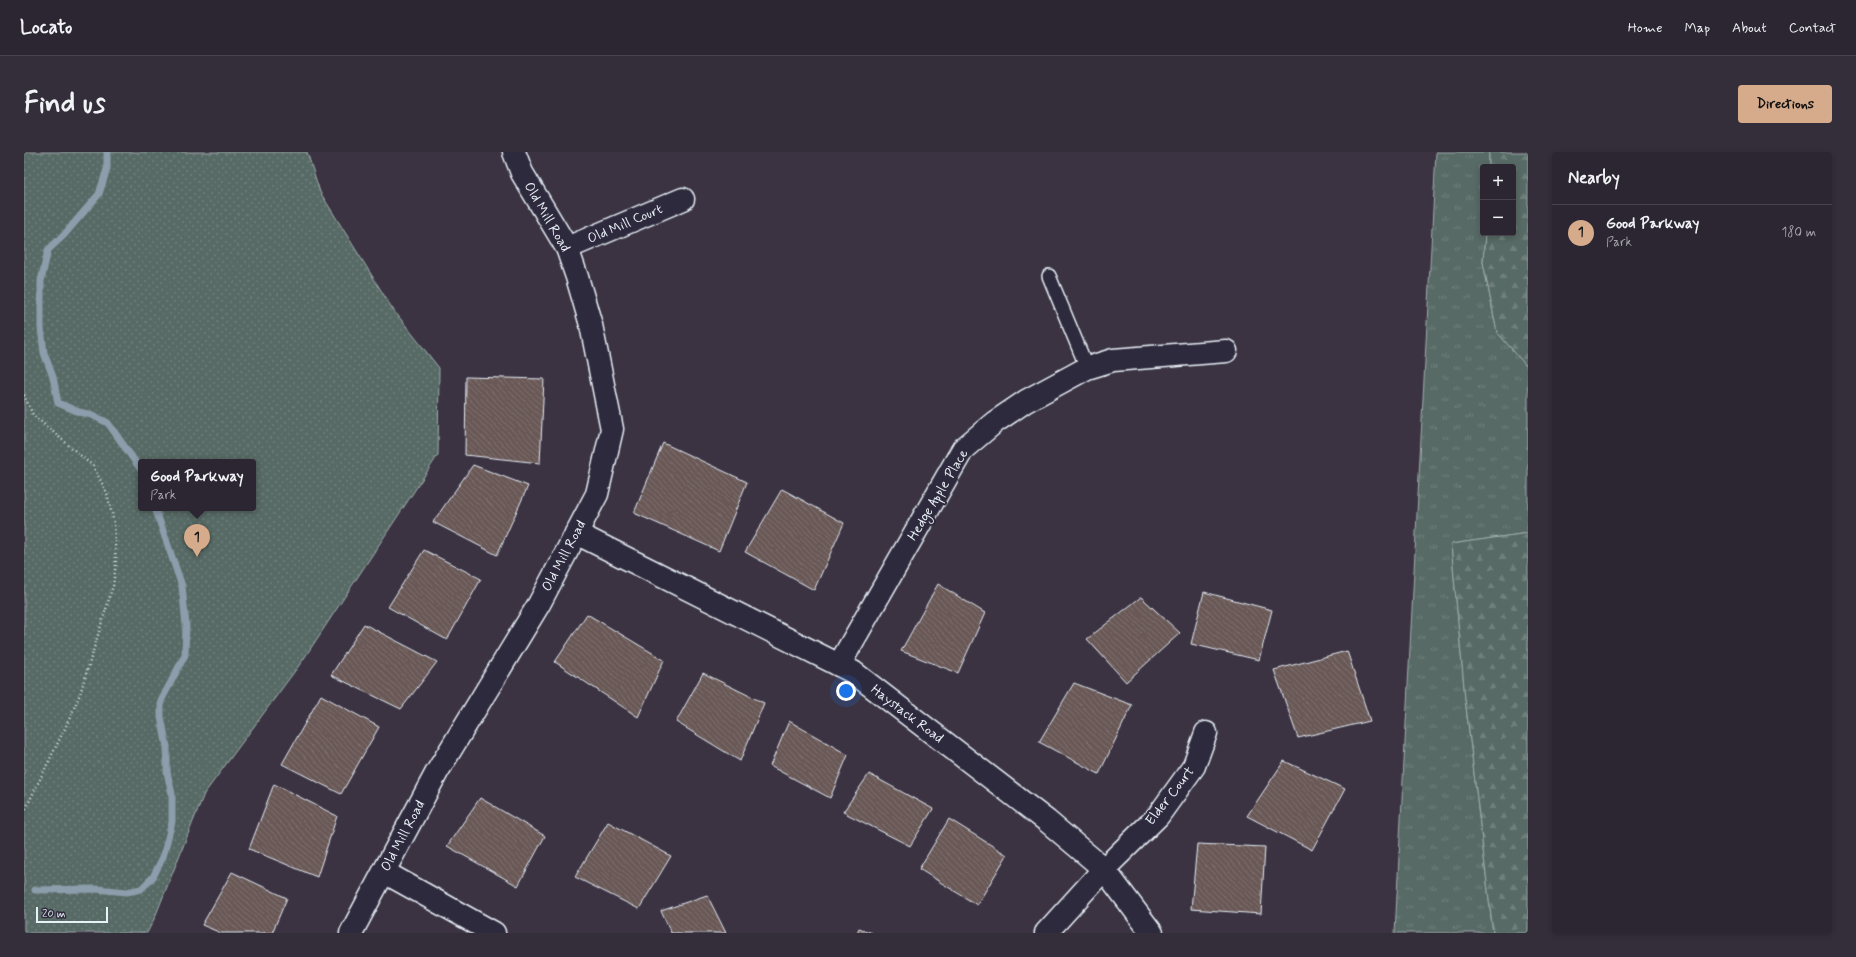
<!DOCTYPE html>
<meta charset="utf-8">
<style>
:root{--surface:#2c2632;--page:#342e3a;--text:#f1f3f6;--muted:#a6a5ac;--line:#48434d;--accent:#d6ab8b}
body{margin:0;font-family:Mynerve,sans-serif;background:var(--page);color:var(--text)}
.controls{position:absolute;right:12px;top:12px;display:grid;overflow:hidden;border-radius:4px;box-shadow:0 2px 6px #0003}
.controls button{width:36px;height:36px;display:grid;place-items:center;padding:0;border:0;border-bottom:1px solid var(--line);background:var(--surface);color:var(--text);font:20px sans-serif}
.scale{position:absolute;left:12px;bottom:10px;width:72px;box-sizing:border-box;padding-left:4px;border:2px solid #e8f1f8;border-top:0;font-size:11px;line-height:14px;white-space:nowrap;color:#e8f1f8;-webkit-text-stroke:3px #2f2a3d;paint-order:stroke}
.you{position:absolute;left:822px;top:539px;width:14px;height:14px;margin:-10px;border:3px solid #fff;border-radius:50%;background:#1a73e8;box-shadow:0 0 0 6px #1a73e833}
.badge{display:grid;place-items:center;width:26px;height:26px;border-radius:50%;background:var(--accent);color:#111;font-size:13px;font-weight:700}
.pin{position:absolute;translate:-50% -33px;filter:drop-shadow(0 1px 2px #0008)}
.pin::after{content:'';position:absolute;top:21px;width:14px;height:12px;background:inherit;clip-path:polygon(0 0,100% 0,50% 100%)}
.popup{position:absolute;left:114px;top:307px;width:118px;height:52px;box-sizing:border-box;display:grid;place-content:center;border-radius:4px;background:var(--surface);filter:drop-shadow(0 1px 3px #0005);font-size:13px;white-space:nowrap;color:var(--muted)}
.popup b{font-size:15px;color:var(--text)}
.popup::after{content:'';position:absolute;left:50%;top:100%;margin-left:-8px;border:8px solid transparent;border-top-color:var(--surface)}
.list{margin:0;padding:0;list-style:none}
h2{display:flex;justify-content:space-between;align-items:center;height:52px;margin:0;padding:0 16px;font-size:17px}
h2 small{font-size:13px;font-weight:400;color:var(--muted)}
.list li{display:grid;grid-template-columns:26px 1fr auto;gap:12px;align-items:center;box-sizing:border-box;height:56px;padding:0 16px;border-top:1px solid var(--line)}
.list b{display:block;font-size:15px;white-space:nowrap}
.list p{margin:0;font-size:13px;white-space:nowrap;color:var(--muted)}
.list em{font-size:13px;font-style:normal;color:var(--muted)}
.map{position:relative;flex:none;width:1504px;height:781px;overflow:hidden;border-radius:4px}
header{display:flex;align-items:center;gap:24px;box-sizing:border-box;height:56px;padding:0 20px;background:var(--surface);border-bottom:1px solid var(--line)}
header strong{font-size:19px}
nav{display:flex;gap:22px;margin-inline-start:auto;font-size:14px}
.intro{display:flex;align-items:center;justify-content:space-between;box-sizing:border-box;height:96px;padding:0 24px}
h1{margin:0;font-size:28px}
.button{padding:10px 18px;border-radius:4px;background:var(--accent);color:#111;font-size:14px;font-weight:700}
main{display:flex;gap:24px;padding:0 24px}
aside{flex:1;background:var(--surface);border-radius:4px;box-shadow:0 2px 6px #0003}
.map>svg:first-child{display:block}
</style>
<header>
<strong>Locato</strong>
<nav><a>Home</a><a>Map</a><a>About</a><a>Contact</a></nav>
</header>
<div class="intro"><h1>Find us</h1><a class="button">Directions</a></div>
<main>
<div class="map">
<svg width="1504" height="781" viewBox="0 0 1504 781">
<defs>
<pattern id="grass-tufts" width="24" height="20" patternUnits="userSpaceOnUse"><rect width="24" height="20" fill="#586b65"/><path d="M3 7l-1-3M5 7V3M7 7l1-3M15 17l-1-3M17 17v-4M19 17l1-3" fill="none" stroke="#70817c"/></pattern>
<pattern id="forest-firs" width="22" height="20" patternUnits="userSpaceOnUse"><rect width="22" height="20" fill="#586b65"/><path d="M5 1l3.5 6h-7zM16 11l3.5 6h-7z" fill="#70817c"/></pattern>
<pattern id="park-dots" width="8" height="8" patternUnits="userSpaceOnUse"><rect width="8" height="8" fill="#586b65"/><path d="M2 2h.1M6 6h.1" fill="none" stroke="#70817c" stroke-width="1.8" stroke-linecap="round"/></pattern>
<pattern id="building-back-hatch" width="6" height="6" patternUnits="userSpaceOnUse"><rect width="6" height="6" fill="#695857"/><path d="M-1 5l2 2M0 0l6 6M5-1l2 2" fill="none" stroke="#7e7070"/></pattern>
</defs>
<rect width="100%" height="100%" fill="#3b3342"/>
<filter id="ink" filterUnits="userSpaceOnUse"><feTurbulence type="fractalNoise" baseFrequency=".025" numOctaves="2"/><feDisplacementMap in="SourceGraphic" scale="8" xChannelSelector="R" yChannelSelector="G"/><feConvolveMatrix kernelMatrix="1 2 1 2 8 2 1 2 1" color-interpolation-filters="sRGB"/></filter>
<g filter="url(#ink)">
<path fill="url(#grass-tufts)" stroke="#a0aeae" d="M 1412,0 L 1465,0 L 1465,15 L 1459,15 L 1459,81 L 1461,81 L 1459,110 L 1473,180 L 1504,216 L 1504,381 L 1427,392 L 1441,546 L 1469,781 L 1371,781 Z"/>
<g fill="url(#forest-firs)" stroke="#a0aeae">
<path d="M 1465,0 L 1504,0 L 1504,216 L 1473,180 L 1459,110 L 1461,81 L 1489,81 L 1489,15 L 1465,15 Z"/>
<path d="M 1504,381 L 1504,781 L 1469,781 L 1441,546 L 1427,392 Z"/>
</g>
<path fill="url(#park-dots)" stroke="#a0aeae" fill-rule="evenodd" d="M 0,0 L 283,0 L 296,40 L 368,156 L 415,216 L 414,303 L 279,508 L 180,642 L 131,765 L 123,781 L 0,781 ZM 117,310 L 229,310 L 229,356 L 117,356 Z"/>
<g fill="none" stroke-linecap="round" stroke-linejoin="round">
<g stroke="#8c9dac" stroke-width="7">
<path d="M 83,0 L 83,17 L 75,42 L 40,83 L 24,98 L 17,129 L 17,176 L 20,201 L 29,225 L 34,251 L 55,260 L 68,263 L 84,271 L 117,318"/>
<path d="M 11,738 L 72,737 L 103,740 L 117,737 L 129,725 L 139,705 L 148,670 L 148,642 L 143,620 L 143,595 L 137,565 L 137,549 L 161,503 L 162,473 L 158,434 L 131,356"/>
</g>
</g>
<g fill="url(#building-back-hatch)" stroke="#e8f1f8">
<path d="M 442,225 L 520,227 L 516,311 L 441,303 Z"/>
<path d="M 639,291 L 723,330 L 695,399 L 610,361 Z"/>
<path d="M 449,313 L 504,334 L 473,403 L 409,370 Z"/>
<path d="M 758,337 L 820,371 L 790,438 L 721,400 Z"/>
<path d="M 400,398 L 457,427 L 423,488 L 364,455 Z"/>
<path d="M 914,432 L 961,461 L 934,521 L 877,499 Z"/>
<path d="M 1180,440 L 1248,458 L 1235,508 L 1167,492 Z"/>
<path d="M 1117,445 L 1156,481 L 1102,530 L 1063,487 Z"/>
<path d="M 563,462 L 640,508 L 614,565 L 531,510 Z"/>
<path d="M 340,472 L 413,510 L 377,557 L 307,523 Z"/>
<path d="M 1323,499 L 1346,569 L 1274,586 L 1250,518 Z"/>
<path d="M 679,521 L 740,551 L 716,609 L 652,570 Z"/>
<path d="M 1050,531 L 1108,553 L 1075,622 L 1015,590 Z"/>
<path d="M 297,543 L 355,575 L 317,642 L 258,612 Z"/>
<path d="M 765,569 L 824,603 L 806,646 L 746,614 Z"/>
<path d="M 1260,609 L 1321,637 L 1288,698 L 1223,664 Z"/>
<path d="M 845,622 L 909,657 L 886,694 L 819,660 Z"/>
<path d="M 250,632 L 313,664 L 293,725 L 225,697 Z"/>
<path d="M 456,646 L 521,684 L 494,734 L 423,694 Z"/>
<path d="M 925,667 L 983,703 L 953,753 L 895,717 Z"/>
<path d="M 584,670 L 647,704 L 615,757 L 551,725 Z"/>
<path d="M 1173,692 L 1241,695 L 1237,762 L 1167,757 Z"/>
<path d="M 208,720 L 263,746 L 248,781 L 197,781 L 178,773 Z"/>
<path d="M 683,743 L 702,781 L 647,781 L 637,759 Z"/>
<path d="M 835,776 L 848,781 L 833,781 Z"/>
</g>
<g fill="none" stroke-linecap="round" stroke-linejoin="round">
<defs>
<path id="service" d="M 1025,124 L 1063,216"/>
<g id="minor">
<path d="M 543,96 L 659,47"/>
<path d="M 552,381 L 829,520 L 1023,669 L 1080,717 L 1128,781"/>
<path d="M 815,513 L 939,297 L 971,270 L 1002,249 L 1063,216 L 1089,208 L 1202,199"/>
<path d="M 360,720 L 470,781"/>
<path d="M 327,781 L 413,620 L 515,452 L 573,342 L 588,277 L 567,173 L 553,125 L 543,96 L 498,21 L 490,0"/>
<path d="M 1022,781 L 1080,717 L 1134,664 L 1170,614 L 1182,581"/>
</g>
</defs>
<use href="#service" stroke="#e8f1f8" stroke-width="16"/>
<use href="#minor" stroke="#e8f1f8" stroke-width="25"/>
<path stroke="#e8f1f8" stroke-width="2.5" stroke-dasharray="1 3" stroke-linecap="butt" d="M 0,243 L 9,263 L 69,314 L 83,341 L 90,371 L 92,412 L 89,434 L 56,542 L 44,570 L 0,660"/>
<use href="#service" stroke="#2f2a3d" stroke-width="13"/>
<use href="#minor" stroke="#2f2a3d" stroke-width="22"/>
</g>
</g>
<g text-anchor="middle" dominant-baseline="central" stroke-width="4" stroke-linejoin="round" paint-order="stroke">
<g font-size="14" fill="#e8f1f8" stroke="#2f2a3d">
<text transform="translate(523 65) rotate(60)">Old Mill Road</text>
<text transform="translate(601 72) rotate(-23)">Old Mill Court</text>
<text transform="translate(914 343) rotate(-59)">Hedge Apple Place</text>
<text transform="translate(540 404) rotate(-62)">Old Mill Road</text>
<text transform="translate(883 562) rotate(37)">Haystack Road</text>
<text transform="translate(1146 644) rotate(-52)">Elder Court</text>
<text transform="translate(379 684) rotate(-62)">Old Mill Road</text>
</g>
</g>
</svg>
<div class="controls">
<button>+</button>
<button>−</button>
</div>
<div class="scale">20 m</div>
<div class="you"></div>
<div class="pin badge" style="left:173px;top:405px">1</div>
<div class="popup"><b>Good Parkway</b>Park</div>
</div>
<aside>
<h2>Nearby<small></small></h2>
<ul class="list">
<li><span class="badge">1</span><div><b>Good Parkway</b><p>Park</p></div><em>180 m</em></li>
</ul>
</aside>
</main>
